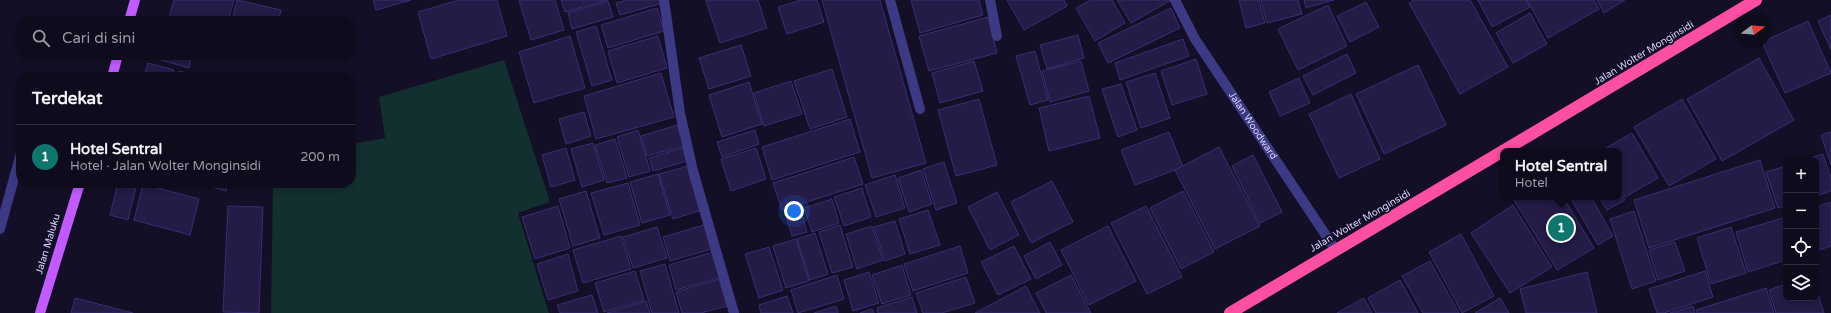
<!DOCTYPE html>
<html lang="id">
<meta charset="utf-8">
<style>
:root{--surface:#0e0b1c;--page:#171425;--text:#f1f3f6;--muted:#9b9ba3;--line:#2e2b3b;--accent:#0f766e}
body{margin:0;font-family:"Varela Round",sans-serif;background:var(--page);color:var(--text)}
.controls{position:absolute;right:12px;bottom:12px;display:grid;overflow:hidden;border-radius:8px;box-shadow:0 2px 6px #0003}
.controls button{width:36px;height:36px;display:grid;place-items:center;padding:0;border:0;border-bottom:1px solid var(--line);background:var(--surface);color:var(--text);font:20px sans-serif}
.compass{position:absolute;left:1735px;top:12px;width:36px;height:36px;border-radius:50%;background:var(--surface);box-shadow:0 2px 6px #0003;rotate:74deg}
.you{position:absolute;left:794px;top:211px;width:14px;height:14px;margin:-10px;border:3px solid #fff;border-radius:50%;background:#1a73e8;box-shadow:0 0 0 6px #1a73e833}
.badge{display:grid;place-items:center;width:26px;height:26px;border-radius:50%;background:var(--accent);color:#fff;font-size:13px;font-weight:700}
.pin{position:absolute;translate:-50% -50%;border:2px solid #fff;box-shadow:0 1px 4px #0006}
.popup{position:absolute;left:1500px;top:148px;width:122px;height:52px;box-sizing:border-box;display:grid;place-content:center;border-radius:8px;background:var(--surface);filter:drop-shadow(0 1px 3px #0005);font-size:13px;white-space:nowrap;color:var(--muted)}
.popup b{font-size:15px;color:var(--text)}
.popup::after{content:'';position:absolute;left:50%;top:100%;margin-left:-8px;border:8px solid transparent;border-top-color:var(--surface)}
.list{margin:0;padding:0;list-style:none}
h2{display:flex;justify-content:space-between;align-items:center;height:52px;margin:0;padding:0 16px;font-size:17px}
h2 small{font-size:13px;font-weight:400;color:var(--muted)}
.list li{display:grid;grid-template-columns:26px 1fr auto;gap:12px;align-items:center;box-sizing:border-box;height:64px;padding:0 16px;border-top:1px solid var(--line)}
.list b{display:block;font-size:15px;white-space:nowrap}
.list p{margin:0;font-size:13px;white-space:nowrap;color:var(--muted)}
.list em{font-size:13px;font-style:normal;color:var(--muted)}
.icon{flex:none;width:22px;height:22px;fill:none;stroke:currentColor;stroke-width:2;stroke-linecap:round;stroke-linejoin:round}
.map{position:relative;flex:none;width:1831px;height:313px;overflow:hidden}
.search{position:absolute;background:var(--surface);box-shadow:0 2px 6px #0003;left:16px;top:16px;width:340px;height:44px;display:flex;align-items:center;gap:10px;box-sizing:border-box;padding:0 14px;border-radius:16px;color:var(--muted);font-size:15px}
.panel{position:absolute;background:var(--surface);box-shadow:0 2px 6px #0003;left:16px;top:72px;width:340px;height:116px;border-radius:16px}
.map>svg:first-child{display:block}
</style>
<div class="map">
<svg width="1831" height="313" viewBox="0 0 1831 313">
<rect width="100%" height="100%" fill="#130f26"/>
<path fill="#12302f" d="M 504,60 L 550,202 L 518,213 L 549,313 L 271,313 L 273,183 L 351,183 L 351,144 L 385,138 L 379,97 Z"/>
<g fill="#241b47" stroke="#3b2d73">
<path d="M 174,0 L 234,0 L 228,21 L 171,21 L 168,20 Z"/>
<path d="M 237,0 L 281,10 L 278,21 L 232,21 Z"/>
<path d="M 373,0 L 411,0 L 376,10 Z"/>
<path d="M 459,0 L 497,0 L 507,36 L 431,59 L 418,12 Z"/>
<path d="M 519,0 L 555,0 L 564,30 L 531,40 Z"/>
<path d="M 561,0 L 607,0 L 565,12 Z"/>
<path d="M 627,0 L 662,0 L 663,3 L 620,15 L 616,3 Z"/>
<path d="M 709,0 L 758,0 L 767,28 L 720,43 L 706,1 Z"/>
<path d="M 801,0 L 817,0 L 824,22 L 787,34 L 778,7 Z"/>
<path d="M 822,0 L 880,0 L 926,163 L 872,178 Z"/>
<path d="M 911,0 L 979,0 L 983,15 L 920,33 Z"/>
<path d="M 1007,0 L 1064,0 L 1067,6 L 1024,30 Z"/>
<path d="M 1091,0 L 1112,0 L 1125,23 L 1095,41 L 1076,8 Z"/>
<path d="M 1117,0 L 1171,0 L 1131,23 Z"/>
<path d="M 1239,0 L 1259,0 L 1265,23 L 1246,28 Z"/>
<path d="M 1261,0 L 1298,0 L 1302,14 L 1267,23 Z"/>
<path d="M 1304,0 L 1334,0 L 1306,8 Z"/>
<path d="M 1414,0 L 1470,0 L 1508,67 L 1460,94 L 1409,3 Z"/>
<path d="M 1478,0 L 1526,0 L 1530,7 L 1492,27 Z"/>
<path d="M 1527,0 L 1594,0 L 1599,9 L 1548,38 Z"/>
<path d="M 1597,0 L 1625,0 L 1604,13 Z"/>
<path d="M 608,1 L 613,17 L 572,29 L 568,13 Z"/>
<path d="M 1366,2 L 1379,27 L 1350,42 L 1337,16 Z"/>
<path d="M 1328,5 L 1347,46 L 1298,70 L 1278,29 Z"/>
<path d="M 657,8 L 664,31 L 608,48 L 601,25 Z"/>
<path d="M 1171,8 L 1180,28 L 1108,63 L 1098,43 Z"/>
<path d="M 1530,13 L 1547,44 L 1513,63 L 1496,33 Z"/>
<path d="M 1831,15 L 1831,50 L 1818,21 Z"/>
<path d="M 988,17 L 997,53 L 929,71 L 919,36 Z"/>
<path d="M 1808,21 L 1831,73 L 1785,93 L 1762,42 Z"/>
<path d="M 596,26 L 612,80 L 592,86 L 576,32 Z"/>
<path d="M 1078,35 L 1084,58 L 1047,69 L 1040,45 Z"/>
<path d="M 570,36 L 585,88 L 534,103 L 519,52 Z"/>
<path d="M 658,36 L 667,68 L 617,83 L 608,51 Z"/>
<path d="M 1183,39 L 1189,56 L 1120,80 L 1115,63 Z"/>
<path d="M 741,45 L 751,76 L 709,89 L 699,58 Z"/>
<path d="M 1035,51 L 1048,100 L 1030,105 L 1016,56 Z"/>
<path d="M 1347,54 L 1356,73 L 1313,95 L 1303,76 Z"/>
<path d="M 152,55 L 192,55 L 189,68 L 151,57 Z"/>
<path d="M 1759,58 L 1794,120 L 1722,161 L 1687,99 Z"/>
<path d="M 1196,59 L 1207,94 L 1172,105 L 1161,71 Z"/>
<path d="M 974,61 L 983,91 L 940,103 L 932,73 Z"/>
<path d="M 1081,61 L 1089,91 L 1050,102 L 1042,71 Z"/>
<path d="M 148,63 L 174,70 L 172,77 L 144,77 Z"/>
<path d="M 1418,65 L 1446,125 L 1384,154 L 1356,94 Z"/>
<path d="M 832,69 L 847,117 L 810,129 L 794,81 Z"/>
<path d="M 179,71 L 200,77 L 178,77 Z"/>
<path d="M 661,73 L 674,117 L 596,139 L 584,96 Z"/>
<path d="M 1155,73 L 1170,118 L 1141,128 L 1126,82 Z"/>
<path d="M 1299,78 L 1310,103 L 1280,116 L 1269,92 Z"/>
<path d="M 791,81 L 802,114 L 764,126 L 754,93 Z"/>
<path d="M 749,82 L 762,124 L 722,137 L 709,95 Z"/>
<path d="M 1121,84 L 1137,130 L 1118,137 L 1102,89 Z"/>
<path d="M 1351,94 L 1380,159 L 1339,178 L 1309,114 Z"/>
<path d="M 1089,96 L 1100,138 L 1049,151 L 1039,108 Z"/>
<path d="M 979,99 L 997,165 L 956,176 L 938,110 Z"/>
<path d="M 1682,99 L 1716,159 L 1669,186 L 1634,127 Z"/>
<path d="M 584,112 L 591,136 L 566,144 L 559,119 Z"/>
<path d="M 850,119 L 860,152 L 772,180 L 762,147 Z"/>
<path d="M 677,125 L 684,146 L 647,156 L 641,136 Z"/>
<path d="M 638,130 L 650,171 L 629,177 L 617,137 Z"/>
<path d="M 755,130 L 759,144 L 722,157 L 717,142 Z"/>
<path d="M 1169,132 L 1183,167 L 1135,185 L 1121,150 Z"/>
<path d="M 1831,132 L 1831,165 L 1821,135 Z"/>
<path d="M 1632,133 L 1658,178 L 1625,197 L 1619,186 L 1619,151 L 1601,151 Z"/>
<path d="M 615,139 L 627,178 L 607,183 L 595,145 Z"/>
<path d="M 593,143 L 604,180 L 582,187 L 571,149 Z"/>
<path d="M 1219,147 L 1260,226 L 1215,249 L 1175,170 Z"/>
<path d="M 566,148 L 575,180 L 551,187 L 542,155 Z"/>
<path d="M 682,148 L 687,161 L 653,171 L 649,158 Z"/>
<path d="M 756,148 L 766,179 L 731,191 L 721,159 Z"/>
<path d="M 1823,154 L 1831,179 L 1831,191 L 1816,196 L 1816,160 L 1805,160 Z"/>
<path d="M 1253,155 L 1282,212 L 1260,223 L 1232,166 Z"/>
<path d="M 854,157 L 863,184 L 782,210 L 773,183 Z"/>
<path d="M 1760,160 L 1775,208 L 1649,248 L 1634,200 Z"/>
<path d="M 944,162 L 957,203 L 936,210 L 923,169 Z"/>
<path d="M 688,166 L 702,210 L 673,219 L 659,174 Z"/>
<path d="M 1786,166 L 1786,206 L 1778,208 L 1766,172 Z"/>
<path d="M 921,170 L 932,204 L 909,212 L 898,178 Z"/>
<path d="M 658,174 L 670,215 L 642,223 L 630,182 Z"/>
<path d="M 895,175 L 905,208 L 876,217 L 865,185 Z"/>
<path d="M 1052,181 L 1073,222 L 1031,243 L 1011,202 Z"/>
<path d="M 118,183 L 137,183 L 128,220 L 110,215 Z"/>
<path d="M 197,183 L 228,183 L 226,191 Z"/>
<path d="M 628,183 L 640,225 L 604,235 L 591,193 Z"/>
<path d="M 143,184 L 199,199 L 190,235 L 134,220 Z"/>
<path d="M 862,188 L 871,217 L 844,226 L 834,197 Z"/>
<path d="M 1619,190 L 1625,200 L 1607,210 L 1599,197 L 1619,197 Z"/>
<path d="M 586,191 L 600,238 L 573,246 L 559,199 Z"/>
<path d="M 1183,191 L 1214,252 L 1181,269 L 1150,208 Z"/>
<path d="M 997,192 L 1019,235 L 990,250 L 968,207 Z"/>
<path d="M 1519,197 L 1563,197 L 1594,248 L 1557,270 L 1514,200 Z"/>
<path d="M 1570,197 L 1591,197 L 1613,236 L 1598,245 Z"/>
<path d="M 832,199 L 839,223 L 812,232 L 804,208 Z"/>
<path d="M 1831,202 L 1831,246 L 1816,251 L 1816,207 Z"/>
<path d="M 1513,205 L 1552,267 L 1510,293 L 1471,233 Z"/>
<path d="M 228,206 L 263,207 L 259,313 L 223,312 Z"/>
<path d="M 558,206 L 570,248 L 535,259 L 522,217 Z"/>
<path d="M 1146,206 L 1182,277 L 1147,294 L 1111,223 Z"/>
<path d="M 928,210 L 940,245 L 910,254 L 899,219 Z"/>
<path d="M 801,211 L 807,232 L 792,236 L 786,216 Z"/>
<path d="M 1634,211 L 1656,281 L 1632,289 L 1610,219 Z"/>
<path d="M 1786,217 L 1786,260 L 1748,272 L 1736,232 Z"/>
<path d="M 895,221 L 905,254 L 885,261 L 874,227 Z"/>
<path d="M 707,224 L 715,248 L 670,261 L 663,237 Z"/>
<path d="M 840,225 L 853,267 L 832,273 L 819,232 Z"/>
<path d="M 872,226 L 883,260 L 857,269 L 846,234 Z"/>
<path d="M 1108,226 L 1136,281 L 1089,305 L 1061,250 Z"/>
<path d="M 657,227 L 667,258 L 633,268 L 623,237 Z"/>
<path d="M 1731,227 L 1746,273 L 1711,284 L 1697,238 Z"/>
<path d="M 815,233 L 828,274 L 810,280 L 797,239 Z"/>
<path d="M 1461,234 L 1494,296 L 1462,313 L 1429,252 Z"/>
<path d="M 621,236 L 631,269 L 583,283 L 573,250 Z"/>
<path d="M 796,239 L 809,281 L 786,288 L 773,246 Z"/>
<path d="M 1050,242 L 1062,265 L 1036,279 L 1024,256 Z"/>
<path d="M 1675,242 L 1685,271 L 1658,280 L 1649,250 Z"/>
<path d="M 960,246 L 968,273 L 913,291 L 904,264 Z"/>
<path d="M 1014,246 L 1031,279 L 998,295 L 981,262 Z"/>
<path d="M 769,247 L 783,290 L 759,298 L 745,254 Z"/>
<path d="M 713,252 L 721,277 L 676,290 L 669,265 Z"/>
<path d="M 568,254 L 578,291 L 548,300 L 537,264 Z"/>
<path d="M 1430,261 L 1459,313 L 1423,313 L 1402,276 Z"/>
<path d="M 665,264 L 679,313 L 652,313 L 640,271 Z"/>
<path d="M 902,265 L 911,295 L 882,304 L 872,275 Z"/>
<path d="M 635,271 L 644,300 L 604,312 L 595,283 Z"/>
<path d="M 1705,271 L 1713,297 L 1664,313 L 1657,313 L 1649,289 Z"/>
<path d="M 869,272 L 879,303 L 853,311 L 844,280 Z"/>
<path d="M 1587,272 L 1597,313 L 1526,313 L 1520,289 Z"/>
<path d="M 837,275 L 844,299 L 798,313 L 791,290 Z"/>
<path d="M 1071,275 L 1091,313 L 1046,313 L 1036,293 Z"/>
<path d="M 966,277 L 975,303 L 942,313 L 923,313 L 916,293 Z"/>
<path d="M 719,279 L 727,306 L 701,313 L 682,313 L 676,292 Z"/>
<path d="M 1400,280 L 1418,313 L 1376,313 L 1368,298 Z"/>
<path d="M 1786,284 L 1786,298 L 1816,298 L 1816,288 L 1824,313 L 1776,313 L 1769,290 Z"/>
<path d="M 1026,286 L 1040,313 L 975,313 Z"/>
<path d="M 1766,288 L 1774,313 L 1697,313 L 1696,310 Z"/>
<path d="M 592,295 L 598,313 L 560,313 L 557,305 Z"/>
<path d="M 787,296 L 793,313 L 761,313 L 759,305 Z"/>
<path d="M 912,297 L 917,313 L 878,313 L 877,308 Z"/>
<path d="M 75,298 L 133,313 L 71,313 Z"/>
<path d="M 1364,298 L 1372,313 L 1337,313 Z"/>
<path d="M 1500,298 L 1509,313 L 1475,313 Z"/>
<path d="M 646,301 L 650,313 L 607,313 Z"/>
<path d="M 836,306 L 838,313 L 814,313 Z"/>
<path d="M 1693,306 L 1695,313 L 1670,313 Z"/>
<path d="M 872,309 L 874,313 L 860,313 Z"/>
</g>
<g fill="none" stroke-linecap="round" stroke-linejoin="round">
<g stroke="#3d3a85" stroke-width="10">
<path d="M 664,0 L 680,113 L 693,171 L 734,313"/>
<path d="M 890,0 L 920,109"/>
<path d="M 990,0 L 997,36"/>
<path id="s1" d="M 1175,0 L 1195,39 L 1335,249"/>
<path d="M 0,229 L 21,153"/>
</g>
<g stroke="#c25bff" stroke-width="10">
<path d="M 129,21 L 135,0"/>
<path d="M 112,77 L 118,55"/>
<path d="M 40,313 L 80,183"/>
</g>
<g stroke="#ff4fa3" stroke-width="12">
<path d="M 1503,151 L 1756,0"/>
<path d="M 1230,313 L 1503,151"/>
</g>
</g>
<g text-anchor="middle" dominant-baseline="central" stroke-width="3.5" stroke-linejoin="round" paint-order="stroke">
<g font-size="10" fill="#d9d4ff" stroke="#130f26">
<text transform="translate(1644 53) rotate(-31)">Jalan Wolter Monginsidi</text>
<text stroke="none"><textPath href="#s1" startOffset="148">Jalan Woodward</textPath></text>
<text transform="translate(1360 221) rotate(-30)">Jalan Wolter Monginsidi</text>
<text transform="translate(48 244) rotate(-73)">Jalan Maluku</text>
</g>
</g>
</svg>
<div class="controls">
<button>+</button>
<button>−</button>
<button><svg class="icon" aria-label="locate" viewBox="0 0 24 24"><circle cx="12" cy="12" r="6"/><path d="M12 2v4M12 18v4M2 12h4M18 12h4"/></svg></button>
<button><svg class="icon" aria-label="layers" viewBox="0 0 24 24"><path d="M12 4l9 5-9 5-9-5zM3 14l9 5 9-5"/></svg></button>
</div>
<svg class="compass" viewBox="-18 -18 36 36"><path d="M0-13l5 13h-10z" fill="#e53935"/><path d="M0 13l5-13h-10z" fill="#9b9ba3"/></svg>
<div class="you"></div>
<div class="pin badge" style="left:1561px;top:228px">1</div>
<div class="popup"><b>Hotel Sentral</b>Hotel</div>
<div class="search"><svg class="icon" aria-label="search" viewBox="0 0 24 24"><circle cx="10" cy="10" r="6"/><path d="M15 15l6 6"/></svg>Cari di sini</div>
<section class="panel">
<h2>Terdekat<small></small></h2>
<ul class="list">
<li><span class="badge">1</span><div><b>Hotel Sentral</b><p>Hotel · Jalan Wolter Monginsidi</p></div><em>200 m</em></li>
</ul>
</section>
</div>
